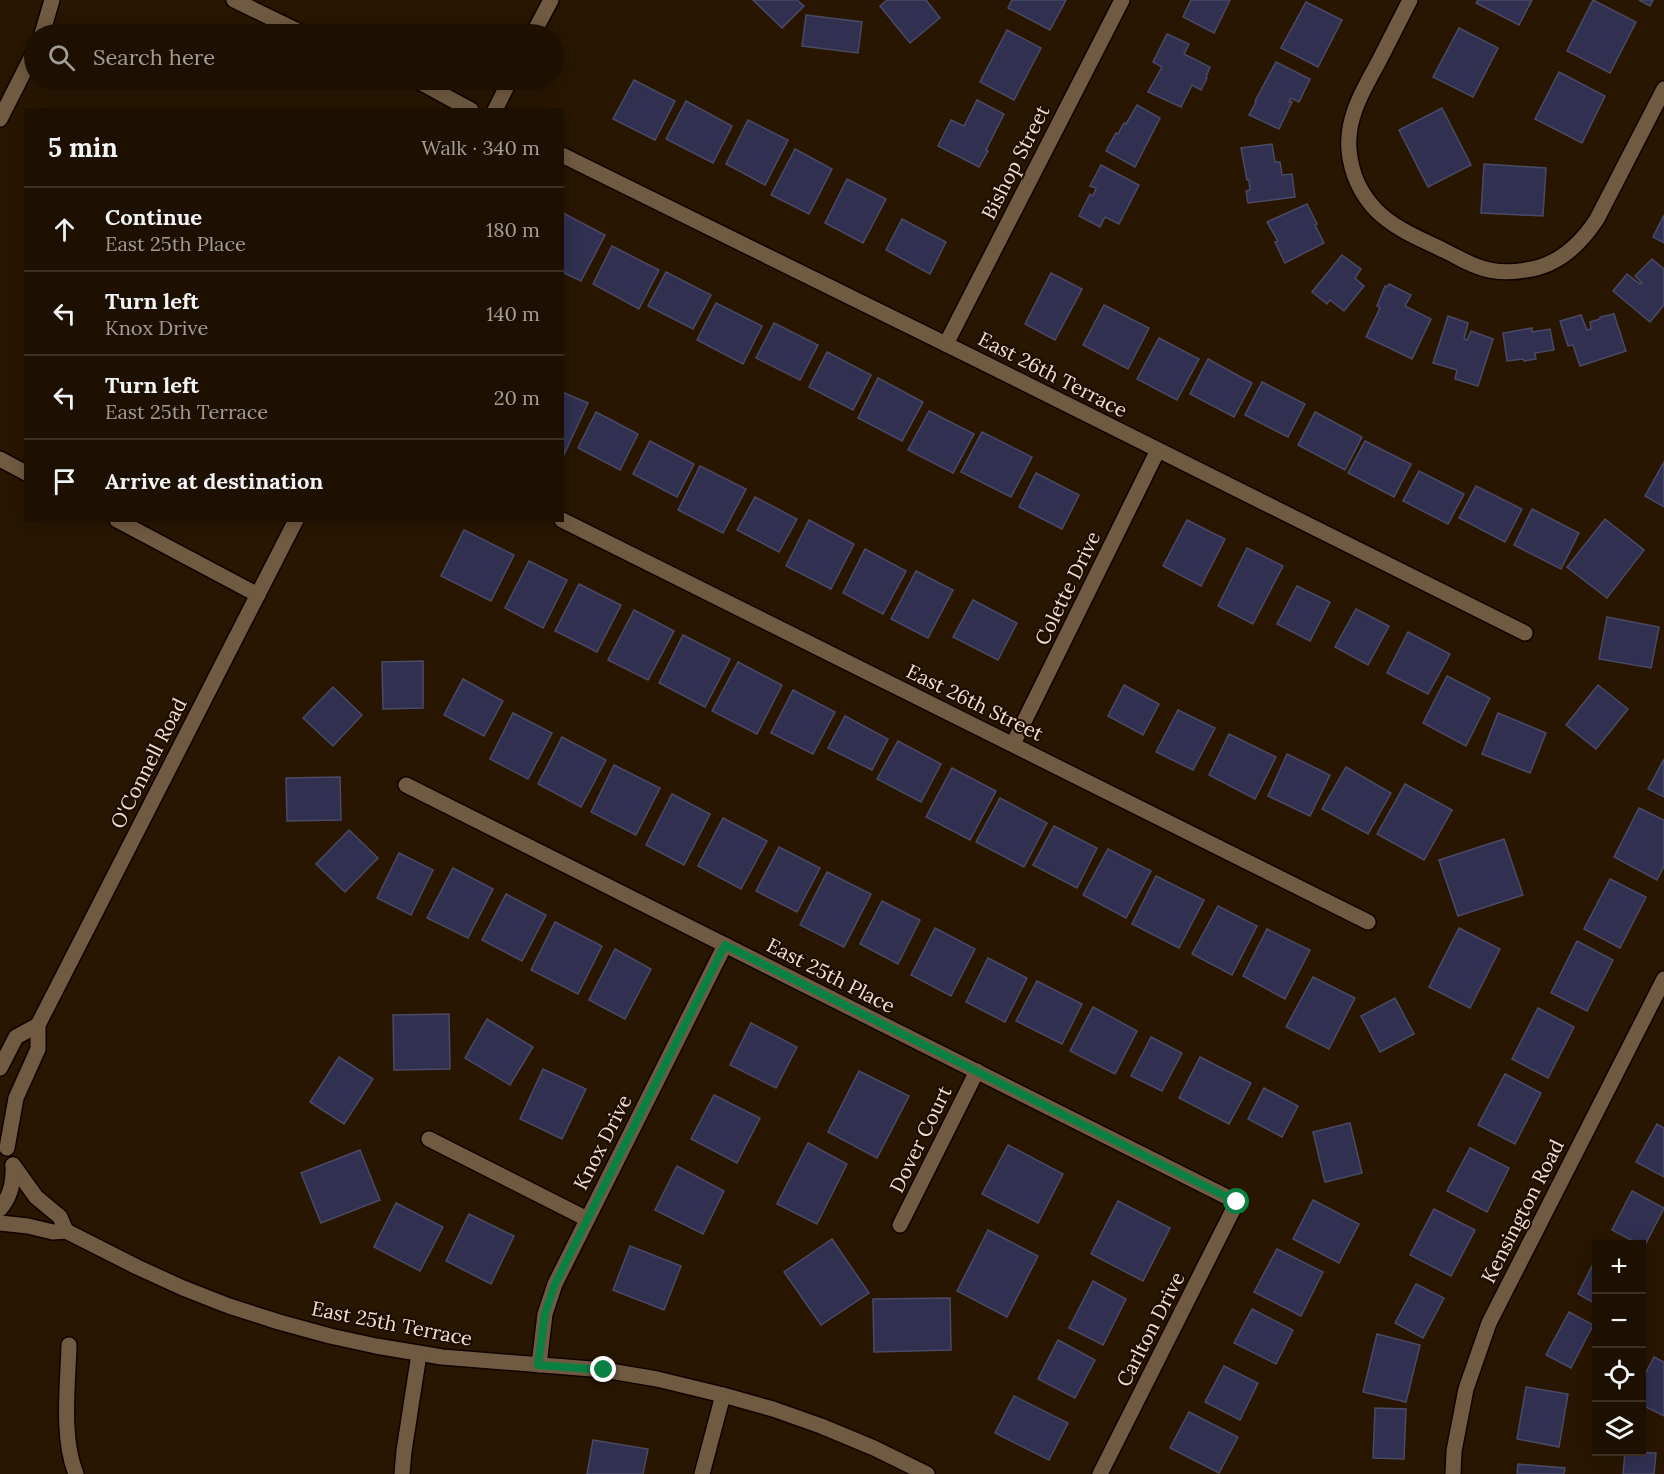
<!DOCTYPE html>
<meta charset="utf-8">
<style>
:root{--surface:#1e1000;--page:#2b1e0f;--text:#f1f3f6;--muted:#a19d99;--line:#3c3022}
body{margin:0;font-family:Lora,serif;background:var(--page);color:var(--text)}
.controls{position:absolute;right:18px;bottom:18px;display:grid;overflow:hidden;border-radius:0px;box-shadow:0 3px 15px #0003}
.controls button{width:54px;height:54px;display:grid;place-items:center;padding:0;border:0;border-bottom:2px solid var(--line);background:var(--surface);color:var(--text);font:30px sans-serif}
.stop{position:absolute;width:18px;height:18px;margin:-14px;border:4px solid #0b8043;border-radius:50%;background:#fff}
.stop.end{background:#0b8043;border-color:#fff;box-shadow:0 2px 6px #0008}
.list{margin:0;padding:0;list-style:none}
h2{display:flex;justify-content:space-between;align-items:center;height:78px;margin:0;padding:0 24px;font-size:26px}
h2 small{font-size:20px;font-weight:400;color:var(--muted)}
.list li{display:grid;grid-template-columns:39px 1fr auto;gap:18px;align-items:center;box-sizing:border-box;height:84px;padding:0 24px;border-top:2px solid var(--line)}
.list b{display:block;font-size:22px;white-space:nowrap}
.list p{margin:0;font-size:20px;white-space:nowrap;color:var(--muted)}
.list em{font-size:20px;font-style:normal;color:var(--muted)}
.icon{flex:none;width:33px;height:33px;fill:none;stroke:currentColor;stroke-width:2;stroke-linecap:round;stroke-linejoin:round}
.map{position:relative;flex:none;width:1664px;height:1474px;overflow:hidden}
.search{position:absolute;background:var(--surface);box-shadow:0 3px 15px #0003;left:24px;top:24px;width:540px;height:66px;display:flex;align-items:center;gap:15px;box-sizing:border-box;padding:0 21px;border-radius:33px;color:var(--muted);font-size:22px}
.panel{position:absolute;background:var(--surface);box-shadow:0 3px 15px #0003;left:24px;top:108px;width:540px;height:414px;border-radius:0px}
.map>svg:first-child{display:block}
</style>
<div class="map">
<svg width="1664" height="1474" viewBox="0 0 1664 1474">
<rect width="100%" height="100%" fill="#281600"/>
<g fill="#313051" stroke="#4a4a66" stroke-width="1.5">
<path d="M 753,0 L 797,0 L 804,6 L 782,28 Z"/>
<path d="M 887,0 L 926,0 L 940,18 L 910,43 L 880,6 Z"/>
<path d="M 1012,0 L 1066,0 L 1050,30 L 1008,8 Z"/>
<path d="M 1191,0 L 1230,0 L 1214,33 L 1183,17 Z"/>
<path d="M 1478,0 L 1532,0 L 1519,25 L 1476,3 Z"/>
<path d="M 1593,0 L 1636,22 L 1610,73 L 1567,51 Z"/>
<path d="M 1639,0 L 1653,0 L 1650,6 Z"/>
<path d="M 1306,2 L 1342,20 L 1318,67 L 1281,48 Z"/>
<path d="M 806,15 L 862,22 L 858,53 L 802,46 Z"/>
<path d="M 1459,28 L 1498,48 L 1473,97 L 1433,77 Z"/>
<path d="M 1007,30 L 1041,48 L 1014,100 L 980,82 Z"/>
<path d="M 1167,34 L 1189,44 L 1184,54 L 1210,67 L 1206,77 L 1207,78 L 1201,90 L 1192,85 L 1181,107 L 1148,92 L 1162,67 L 1153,62 Z"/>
<path d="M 1276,62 L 1310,79 L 1299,102 L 1291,98 L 1289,101 L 1292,102 L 1279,129 L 1249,115 L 1256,102 L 1255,101 Z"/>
<path d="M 1559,72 L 1605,96 L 1582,143 L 1535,119 Z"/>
<path d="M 634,80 L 675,101 L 655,140 L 613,119 Z"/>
<path d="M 977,100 L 1004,114 L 986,150 L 988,151 L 979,167 L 938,146 L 951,120 L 964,126 Z"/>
<path d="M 686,101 L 732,126 L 713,163 L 666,139 Z"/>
<path d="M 1137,105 L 1160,118 L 1135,167 L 1106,151 L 1116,133 L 1118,134 L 1124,123 L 1126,124 Z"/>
<path d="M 1442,108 L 1471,165 L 1428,187 L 1399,130 Z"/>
<path d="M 748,120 L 788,140 L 765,185 L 726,164 Z"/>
<path d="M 1272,144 L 1275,162 L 1280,162 L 1282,175 L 1292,174 L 1295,197 L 1248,203 L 1246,191 L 1250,190 L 1249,180 L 1247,180 L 1241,148 Z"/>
<path d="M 795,149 L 832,169 L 809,214 L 771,195 Z"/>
<path d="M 1484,164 L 1546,168 L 1543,216 L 1481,213 Z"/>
<path d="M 1101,165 L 1139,185 L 1119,224 L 1105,217 L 1100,227 L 1079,216 L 1090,194 L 1093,196 L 1096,188 L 1090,186 Z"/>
<path d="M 847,179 L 886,199 L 863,243 L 825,223 Z"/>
<path d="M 1307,204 L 1317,224 L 1315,225 L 1324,243 L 1285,263 L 1275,242 L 1278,241 L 1267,222 Z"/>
<path d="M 563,213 L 605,235 L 581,281 L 562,272 Z"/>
<path d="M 1664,215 L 1664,243 L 1653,237 Z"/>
<path d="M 902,219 L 946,242 L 930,274 L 886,250 Z"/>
<path d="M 612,246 L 659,270 L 639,309 L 593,284 Z"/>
<path d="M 1342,255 L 1361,269 L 1355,278 L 1364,286 L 1344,311 L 1330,300 L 1327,304 L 1312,292 Z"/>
<path d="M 1652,259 L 1664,269 L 1664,305 L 1650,322 L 1613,291 L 1627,274 L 1640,284 L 1642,283 L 1635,276 Z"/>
<path d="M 666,272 L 711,295 L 693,329 L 648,306 Z"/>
<path d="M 1051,273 L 1082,289 L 1055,340 L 1025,324 Z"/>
<path d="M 1389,284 L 1411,295 L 1405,306 L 1431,319 L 1412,359 L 1366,337 L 1380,308 L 1377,306 L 1385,286 L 1387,287 Z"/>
<path d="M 716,303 L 762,326 L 743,364 L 697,340 Z"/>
<path d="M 1104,305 L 1149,328 L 1128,369 L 1083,345 Z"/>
<path d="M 1614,314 L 1626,351 L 1580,366 L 1573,345 L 1568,346 L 1560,321 L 1581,315 L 1587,330 L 1591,329 L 1590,322 L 1600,319 L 1600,317 Z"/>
<path d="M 1448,316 L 1468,323 L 1464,339 L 1467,340 L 1471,331 L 1493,339 L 1478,386 L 1455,379 L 1457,370 L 1433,363 Z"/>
<path d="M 774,323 L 818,345 L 800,380 L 756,358 Z"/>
<path d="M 1532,328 L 1532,332 L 1550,329 L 1554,350 L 1535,353 L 1536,359 L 1524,361 L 1523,359 L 1507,361 L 1503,333 Z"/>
<path d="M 1159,338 L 1199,359 L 1177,400 L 1137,379 Z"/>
<path d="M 827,352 L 871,375 L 853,410 L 809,387 Z"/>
<path d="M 1208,359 L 1252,383 L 1234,417 L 1190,394 Z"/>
<path d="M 878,378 L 923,402 L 902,441 L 858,418 Z"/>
<path d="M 1262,382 L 1305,404 L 1288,437 L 1245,415 Z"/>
<path d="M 562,392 L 588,403 L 562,459 Z"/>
<path d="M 929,411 L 974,434 L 953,473 L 908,450 Z"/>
<path d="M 596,412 L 638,434 L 620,470 L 578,448 Z"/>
<path d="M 1315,412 L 1362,437 L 1345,470 L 1298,445 Z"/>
<path d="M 982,432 L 1032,457 L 1011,497 L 961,472 Z"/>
<path d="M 650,441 L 694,464 L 677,497 L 633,474 Z"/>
<path d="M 1365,441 L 1411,464 L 1394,497 L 1348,473 Z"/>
<path d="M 1664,462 L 1664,507 L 1645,496 Z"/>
<path d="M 700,466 L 746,489 L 723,533 L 678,510 Z"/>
<path d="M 1419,471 L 1464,494 L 1448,524 L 1403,501 Z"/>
<path d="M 1036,473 L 1079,495 L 1062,529 L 1019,507 Z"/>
<path d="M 1476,486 L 1522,509 L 1505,542 L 1459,518 Z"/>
<path d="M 755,497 L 797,519 L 779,552 L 737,530 Z"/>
<path d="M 1532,509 L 1579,533 L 1561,569 L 1514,545 Z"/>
<path d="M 1605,519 L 1644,550 L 1607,598 L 1567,567 Z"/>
<path d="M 809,520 L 854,544 L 831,589 L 786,566 Z"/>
<path d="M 1187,520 L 1225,539 L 1201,586 L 1163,566 Z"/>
<path d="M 464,530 L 514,555 L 491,601 L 441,576 Z"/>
<path d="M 1247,548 L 1283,566 L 1253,624 L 1218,606 Z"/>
<path d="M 865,549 L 906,571 L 883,614 L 843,593 Z"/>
<path d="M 529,561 L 567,580 L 543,628 L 505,608 Z"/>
<path d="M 916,571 L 953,590 L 928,638 L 891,619 Z"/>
<path d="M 579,584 L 621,605 L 597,652 L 555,631 Z"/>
<path d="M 1297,586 L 1330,602 L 1310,641 L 1277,624 Z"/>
<path d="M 973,600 L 1017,623 L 998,660 L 953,637 Z"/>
<path d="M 1356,609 L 1389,626 L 1368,665 L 1335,647 Z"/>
<path d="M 634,610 L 674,631 L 648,680 L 608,660 Z"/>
<path d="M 1607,617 L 1659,627 L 1651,668 L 1599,659 Z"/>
<path d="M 1408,632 L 1450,654 L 1428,694 L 1387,673 Z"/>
<path d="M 683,635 L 730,659 L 705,707 L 659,683 Z"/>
<path d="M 423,661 L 423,708 L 383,709 L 382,662 Z"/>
<path d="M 738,662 L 782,685 L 757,734 L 712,711 Z"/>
<path d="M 1447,676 L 1490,698 L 1466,746 L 1423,723 Z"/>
<path d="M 463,679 L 503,701 L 484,736 L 444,715 Z"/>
<path d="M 1124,685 L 1159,704 L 1143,735 L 1108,716 Z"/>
<path d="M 1598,685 L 1628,709 L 1596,749 L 1566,725 Z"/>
<path d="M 333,687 L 362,715 L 333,746 L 303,718 Z"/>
<path d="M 793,690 L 835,712 L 813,754 L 771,733 Z"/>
<path d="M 1178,710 L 1215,728 L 1193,770 L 1156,752 Z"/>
<path d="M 513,713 L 552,733 L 528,779 L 490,759 Z"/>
<path d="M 1498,713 L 1546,733 L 1530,773 L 1482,754 Z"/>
<path d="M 845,716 L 888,739 L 872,770 L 828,748 Z"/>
<path d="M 1229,734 L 1276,757 L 1255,799 L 1209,775 Z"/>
<path d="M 562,737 L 606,760 L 581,807 L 538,784 Z"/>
<path d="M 898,741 L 941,764 L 921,802 L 877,779 Z"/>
<path d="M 1287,754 L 1330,775 L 1310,816 L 1268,796 Z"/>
<path d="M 1664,759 L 1664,797 L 1648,789 Z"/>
<path d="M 614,765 L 660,788 L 636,835 L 591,812 Z"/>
<path d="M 1346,767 L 1391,793 L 1368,834 L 1322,809 Z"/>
<path d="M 952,768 L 996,791 L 970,840 L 926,817 Z"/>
<path d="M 340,777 L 341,820 L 287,821 L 286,778 Z"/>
<path d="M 1405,784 L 1452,810 L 1424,860 L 1377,834 Z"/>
<path d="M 672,794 L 710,814 L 684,865 L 646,845 Z"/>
<path d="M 1000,798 L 1047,823 L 1024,867 L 976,842 Z"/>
<path d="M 1639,808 L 1664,820 L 1664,866 L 1657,880 L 1614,857 Z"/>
<path d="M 723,818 L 767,841 L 741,889 L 698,866 Z"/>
<path d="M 1054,826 L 1097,848 L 1077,888 L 1033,865 Z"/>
<path d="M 349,830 L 378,858 L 345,892 L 316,864 Z"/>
<path d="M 1504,839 L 1523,895 L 1458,916 L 1439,860 Z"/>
<path d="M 779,847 L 820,868 L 797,912 L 756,891 Z"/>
<path d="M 1108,849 L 1151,871 L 1126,918 L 1083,895 Z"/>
<path d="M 399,853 L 433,870 L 411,915 L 377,898 Z"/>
<path d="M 453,868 L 493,889 L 468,938 L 427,918 Z"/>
<path d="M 827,872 L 871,894 L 844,947 L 800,925 Z"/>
<path d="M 1156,876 L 1204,900 L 1179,948 L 1132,924 Z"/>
<path d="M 1610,879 L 1646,897 L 1620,948 L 1584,929 Z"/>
<path d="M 506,894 L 546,915 L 522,961 L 482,940 Z"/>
<path d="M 882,901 L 920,920 L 898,964 L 860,944 Z"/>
<path d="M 1218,906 L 1257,926 L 1232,975 L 1192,954 Z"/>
<path d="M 555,922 L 602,946 L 578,994 L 531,970 Z"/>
<path d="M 935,928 L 975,949 L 951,996 L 911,975 Z"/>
<path d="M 1459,928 L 1500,949 L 1470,1008 L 1429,987 Z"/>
<path d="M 1267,929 L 1310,950 L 1285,999 L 1243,976 Z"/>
<path d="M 1577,941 L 1613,960 L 1587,1011 L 1551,993 Z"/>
<path d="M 615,949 L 651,969 L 625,1019 L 589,1000 Z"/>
<path d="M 988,958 L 1027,978 L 1005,1022 L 966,1002 Z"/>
<path d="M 1313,977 L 1355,998 L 1329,1049 L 1286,1027 Z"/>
<path d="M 1037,981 L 1082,1004 L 1062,1044 L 1016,1021 Z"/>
<path d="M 1395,998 L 1414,1034 L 1380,1052 L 1361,1016 Z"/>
<path d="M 1093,1007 L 1137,1031 L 1115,1074 L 1070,1051 Z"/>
<path d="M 1538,1008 L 1574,1027 L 1548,1078 L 1512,1059 Z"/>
<path d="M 449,1014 L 450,1069 L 394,1070 L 393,1015 Z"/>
<path d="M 487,1019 L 533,1047 L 510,1085 L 465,1058 Z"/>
<path d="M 751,1023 L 797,1047 L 776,1088 L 730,1065 Z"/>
<path d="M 1151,1037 L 1182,1053 L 1162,1091 L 1131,1076 Z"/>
<path d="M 339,1057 L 373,1079 L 344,1124 L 310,1102 Z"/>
<path d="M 1200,1057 L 1251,1083 L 1229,1124 L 1179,1098 Z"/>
<path d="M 543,1069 L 586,1089 L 562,1139 L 520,1119 Z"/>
<path d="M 859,1071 L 909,1096 L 877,1158 L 828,1132 Z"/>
<path d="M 1505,1074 L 1541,1093 L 1515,1144 L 1478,1125 Z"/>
<path d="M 1264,1088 L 1298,1106 L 1282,1137 L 1248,1119 Z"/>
<path d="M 714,1095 L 760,1118 L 737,1163 L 691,1139 Z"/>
<path d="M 1350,1123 L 1362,1173 L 1325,1182 L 1313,1132 Z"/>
<path d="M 1657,1124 L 1664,1128 L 1664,1177 L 1636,1162 Z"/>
<path d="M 808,1143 L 847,1164 L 817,1224 L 777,1204 Z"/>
<path d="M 1008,1145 L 1063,1174 L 1038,1223 L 982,1194 Z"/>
<path d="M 1470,1148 L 1509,1168 L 1487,1212 L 1447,1191 Z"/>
<path d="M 360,1150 L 380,1200 L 321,1223 L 301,1173 Z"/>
<path d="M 677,1166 L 724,1191 L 703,1234 L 655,1210 Z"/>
<path d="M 1632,1191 L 1664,1208 L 1644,1247 L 1612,1230 Z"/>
<path d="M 1313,1200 L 1359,1224 L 1339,1263 L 1293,1239 Z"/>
<path d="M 1118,1201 L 1170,1228 L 1143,1281 L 1091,1254 Z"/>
<path d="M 396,1203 L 443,1227 L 420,1271 L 374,1247 Z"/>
<path d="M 1434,1209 L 1475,1230 L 1451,1276 L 1410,1255 Z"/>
<path d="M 469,1214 L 514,1236 L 491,1284 L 446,1261 Z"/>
<path d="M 988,1230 L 1038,1256 L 1007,1317 L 957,1291 Z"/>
<path d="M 832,1239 L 869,1293 L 821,1325 L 784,1272 Z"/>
<path d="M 630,1246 L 681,1266 L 664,1310 L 613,1290 Z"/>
<path d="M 1277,1249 L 1323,1272 L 1301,1316 L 1254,1292 Z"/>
<path d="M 1596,1258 L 1596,1304 L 1578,1294 Z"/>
<path d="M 1093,1281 L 1126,1299 L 1103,1345 L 1069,1328 Z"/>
<path d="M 1416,1284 L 1444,1298 L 1423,1338 L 1395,1323 Z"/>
<path d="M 950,1298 L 951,1350 L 874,1352 L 873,1299 Z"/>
<path d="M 1252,1309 L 1293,1330 L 1276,1364 L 1234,1343 Z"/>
<path d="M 1569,1312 L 1593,1325 L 1571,1368 L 1546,1355 Z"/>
<path d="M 1377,1334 L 1420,1345 L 1406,1402 L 1363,1392 Z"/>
<path d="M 1058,1340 L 1095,1360 L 1075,1398 L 1038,1379 Z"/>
<path d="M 1654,1357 L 1664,1362 L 1664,1416 L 1642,1405 L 1642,1380 Z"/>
<path d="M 1224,1366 L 1258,1383 L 1240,1420 L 1205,1402 Z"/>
<path d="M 1526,1387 L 1568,1394 L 1559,1447 L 1517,1439 Z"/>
<path d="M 1014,1396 L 1068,1423 L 1049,1460 L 995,1433 Z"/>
<path d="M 1375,1408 L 1406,1409 L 1404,1459 L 1373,1458 Z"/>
<path d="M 1189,1412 L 1238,1437 L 1219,1473 L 1170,1448 Z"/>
<path d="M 593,1440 L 648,1449 L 643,1474 L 587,1474 Z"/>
<path d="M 1625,1452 L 1656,1453 L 1654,1474 L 1623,1474 Z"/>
<path d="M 1518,1464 L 1565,1468 L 1564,1474 L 1517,1474 Z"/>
</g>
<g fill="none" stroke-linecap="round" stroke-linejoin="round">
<defs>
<g id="minor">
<path d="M 234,0 L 304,34"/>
<path d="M 1410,0 C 1400,20 1389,41 1379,61 C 1364,89 1346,117 1349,150 C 1351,173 1361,195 1377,211 C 1395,229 1421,239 1443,250 C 1454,255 1465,262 1476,266 C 1491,272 1510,273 1526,270 C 1557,266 1580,245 1597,219 L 1664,89"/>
<path d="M 42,34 L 52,0"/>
<path d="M 533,34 L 551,0"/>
<path d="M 416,80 L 471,110"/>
<path d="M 495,110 L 510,80"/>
<path d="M 0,119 L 34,52"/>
<path d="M 562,155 L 968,355 L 1525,633"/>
<path d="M 946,344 L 1122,0"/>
<path d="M 0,459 L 26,473"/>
<path d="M 117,520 L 258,595"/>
<path d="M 562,520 L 1368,922"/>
<path d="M 1013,744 L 1158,450"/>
<path d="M 406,785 L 1237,1202 L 1100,1474"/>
<path d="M 0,1068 L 16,1037 L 38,1025"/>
<path d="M 429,1139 L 587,1219"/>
<path d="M 7,1148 L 16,1098 L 38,1049 L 38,1025 L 296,520"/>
<path d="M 13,1165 L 36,1197 L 60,1217 L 66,1231"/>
<path d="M 0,1209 C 11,1196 14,1181 13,1165"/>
<path d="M 0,1223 L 28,1226 L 53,1232 L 66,1231 L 137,1267 L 183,1288 L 229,1306 L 279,1322 L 330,1336 L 376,1346 L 442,1357 L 604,1370 L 657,1379 L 723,1395 L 773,1409 L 821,1426 L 874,1448 L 927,1474"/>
<path d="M 900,1225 L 977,1071"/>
<path d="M 69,1345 C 68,1385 61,1437 76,1474"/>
<path d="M 539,1365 L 545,1314 L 555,1284 L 725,945"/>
<path d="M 402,1474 L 404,1451 L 419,1354"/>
<path d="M 702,1474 L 723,1395"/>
<path d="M 1453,1474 L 1454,1451 L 1466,1389 L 1489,1323 L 1664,979"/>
</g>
</defs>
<use href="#minor" stroke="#100300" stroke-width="18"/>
<use href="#minor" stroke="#705a41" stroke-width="15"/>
</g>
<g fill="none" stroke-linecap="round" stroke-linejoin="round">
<path stroke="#0b8043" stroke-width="8" d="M 604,1370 L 538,1365 L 545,1314 L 555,1284 L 725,945 L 1237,1202"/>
</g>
<g text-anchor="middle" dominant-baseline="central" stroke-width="4.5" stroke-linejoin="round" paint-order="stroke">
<g font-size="20" fill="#eee1d3" stroke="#1e0d00">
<text transform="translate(1015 162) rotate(-63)">Bishop Street</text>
<text transform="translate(1053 374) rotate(27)">East 26th Terrace</text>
<text transform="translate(1067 588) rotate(-64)">Colette Drive</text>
<text transform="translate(975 702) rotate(26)">East 26th Street</text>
<text transform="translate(148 763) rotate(-63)">O'Connell Road</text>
<text transform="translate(831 975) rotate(27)">East 25th Place</text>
<text transform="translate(920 1139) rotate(-64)">Dover Court</text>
<text transform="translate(602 1142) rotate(-63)">Knox Drive</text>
<text transform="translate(1522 1211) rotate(-63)">Kensington Road</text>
<text transform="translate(392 1323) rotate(11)">East 25th Terrace</text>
<text transform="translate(1150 1329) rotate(-63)">Carlton Drive</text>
</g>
</g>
</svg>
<div class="controls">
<button>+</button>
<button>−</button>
<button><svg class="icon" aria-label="locate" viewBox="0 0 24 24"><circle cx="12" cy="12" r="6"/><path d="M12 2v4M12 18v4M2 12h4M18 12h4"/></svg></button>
<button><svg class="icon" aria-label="layers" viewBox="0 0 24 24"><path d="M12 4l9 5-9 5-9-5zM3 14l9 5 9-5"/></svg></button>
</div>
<div class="stop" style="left:1237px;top:1202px"></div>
<div class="stop end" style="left:604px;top:1370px"></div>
<div class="search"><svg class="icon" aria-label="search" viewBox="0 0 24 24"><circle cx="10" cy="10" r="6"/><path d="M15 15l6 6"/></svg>Search here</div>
<section class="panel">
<h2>5 min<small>Walk · 340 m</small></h2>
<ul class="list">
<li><svg class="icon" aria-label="ahead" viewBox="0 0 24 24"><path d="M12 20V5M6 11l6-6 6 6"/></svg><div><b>Continue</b><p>East 25th Place</p></div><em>180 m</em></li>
<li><svg class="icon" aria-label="left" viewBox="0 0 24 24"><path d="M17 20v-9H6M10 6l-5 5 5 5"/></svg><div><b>Turn left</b><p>Knox Drive</p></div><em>140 m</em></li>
<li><svg class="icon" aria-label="left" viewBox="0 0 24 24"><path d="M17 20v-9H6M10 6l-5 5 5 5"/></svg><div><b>Turn left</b><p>East 25th Terrace</p></div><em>20 m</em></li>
<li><svg class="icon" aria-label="arrive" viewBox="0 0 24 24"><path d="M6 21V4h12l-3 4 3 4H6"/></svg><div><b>Arrive at destination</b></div></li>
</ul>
</section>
</div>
